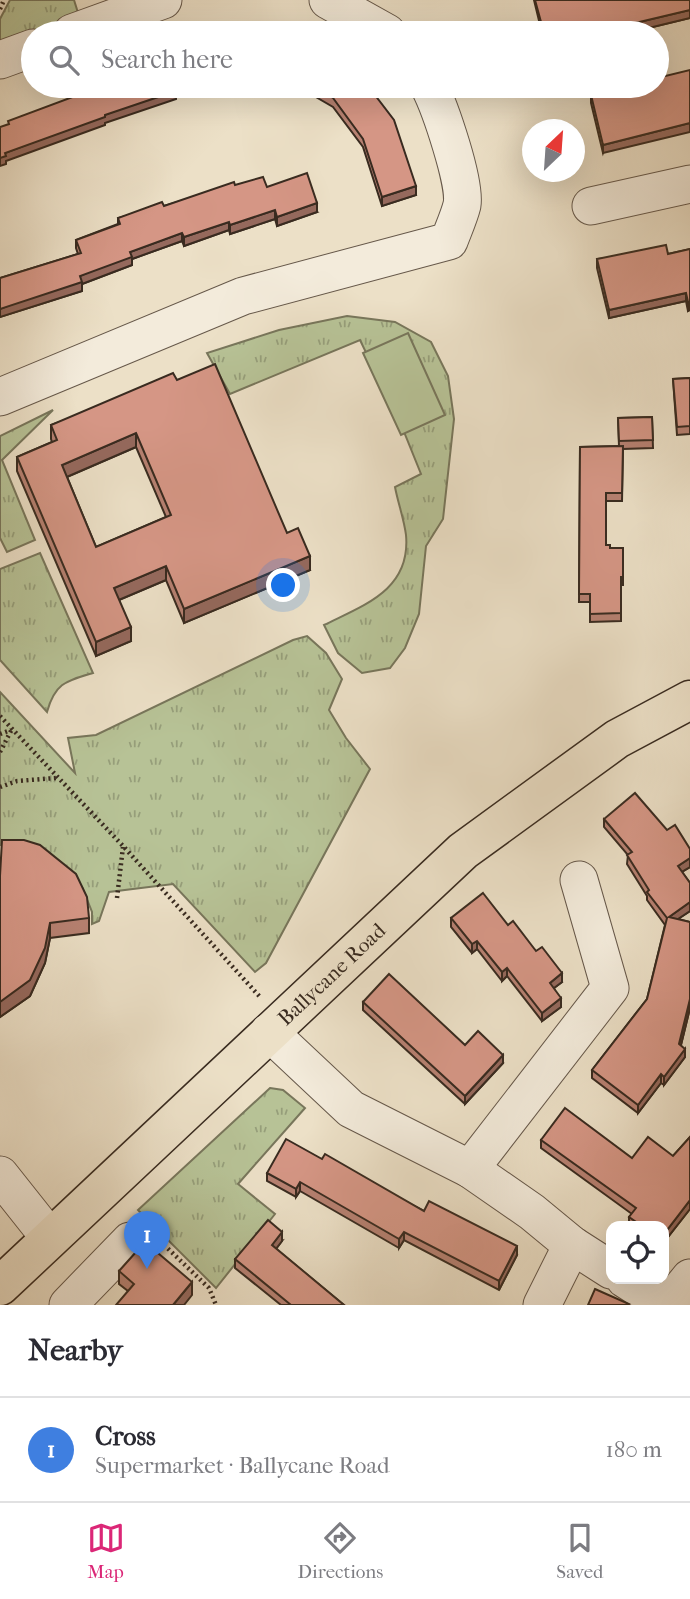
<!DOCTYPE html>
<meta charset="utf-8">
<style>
:root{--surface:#fff;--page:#f7f7f7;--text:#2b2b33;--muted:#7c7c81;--line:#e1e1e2;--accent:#db2777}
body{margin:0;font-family:"IM FELL French Canon",serif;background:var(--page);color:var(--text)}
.controls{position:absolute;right:21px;bottom:21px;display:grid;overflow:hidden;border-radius:14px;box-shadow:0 7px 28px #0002}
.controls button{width:63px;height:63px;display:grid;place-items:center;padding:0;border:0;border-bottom:2px solid var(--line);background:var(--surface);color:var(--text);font:35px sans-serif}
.compass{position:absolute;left:522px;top:119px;width:63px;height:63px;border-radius:50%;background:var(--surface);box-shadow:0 7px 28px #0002;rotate:25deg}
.you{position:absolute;left:284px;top:586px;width:24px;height:24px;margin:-18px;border:5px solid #fff;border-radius:50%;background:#1a73e8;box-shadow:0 0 0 10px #1a73e833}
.badge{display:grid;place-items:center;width:46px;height:46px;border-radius:50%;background:var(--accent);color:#fff;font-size:23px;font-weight:700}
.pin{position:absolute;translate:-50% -58px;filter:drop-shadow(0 2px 4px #0008)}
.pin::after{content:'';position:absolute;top:37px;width:24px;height:21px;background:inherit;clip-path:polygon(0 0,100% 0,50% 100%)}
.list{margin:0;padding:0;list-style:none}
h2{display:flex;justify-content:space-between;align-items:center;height:91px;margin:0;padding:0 28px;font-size:30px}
h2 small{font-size:23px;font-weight:400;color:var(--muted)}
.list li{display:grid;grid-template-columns:46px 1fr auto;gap:21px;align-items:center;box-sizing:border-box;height:105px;padding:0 28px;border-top:2px solid var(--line)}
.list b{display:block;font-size:26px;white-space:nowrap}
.list p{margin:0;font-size:23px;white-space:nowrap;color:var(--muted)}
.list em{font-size:23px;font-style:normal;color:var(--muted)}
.icon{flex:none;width:38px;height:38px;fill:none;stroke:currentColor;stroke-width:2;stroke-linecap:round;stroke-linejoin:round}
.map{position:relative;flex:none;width:690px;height:1305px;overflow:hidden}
.search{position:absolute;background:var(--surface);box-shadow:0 7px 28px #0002;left:21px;right:21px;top:21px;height:77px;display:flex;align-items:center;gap:18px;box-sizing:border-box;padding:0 24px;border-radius:38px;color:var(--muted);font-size:26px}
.sheet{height:196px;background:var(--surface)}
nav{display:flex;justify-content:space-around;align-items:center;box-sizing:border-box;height:98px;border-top:2px solid var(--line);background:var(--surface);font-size:19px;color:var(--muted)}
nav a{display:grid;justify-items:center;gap:4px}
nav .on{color:var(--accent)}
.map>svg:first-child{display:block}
</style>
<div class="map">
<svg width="690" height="1305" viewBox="0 0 690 1305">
<defs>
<pattern id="grass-tufts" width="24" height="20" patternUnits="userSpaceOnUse" patternTransform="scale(1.75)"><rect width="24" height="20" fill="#b7c296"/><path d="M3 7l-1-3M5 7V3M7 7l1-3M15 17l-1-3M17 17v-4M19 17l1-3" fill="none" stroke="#969e7a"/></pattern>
</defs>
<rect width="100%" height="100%" fill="#ece0c7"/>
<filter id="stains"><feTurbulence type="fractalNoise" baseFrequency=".00286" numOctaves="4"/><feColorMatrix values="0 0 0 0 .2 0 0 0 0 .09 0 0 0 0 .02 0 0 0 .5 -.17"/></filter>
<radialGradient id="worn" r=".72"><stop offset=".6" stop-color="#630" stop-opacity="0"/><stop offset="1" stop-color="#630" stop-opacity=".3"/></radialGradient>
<g fill="url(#grass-tufts)" stroke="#78765b" stroke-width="2">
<path d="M 10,0 L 74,0 L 79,16 L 0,47 L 0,19 Z"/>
<path d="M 347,316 L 395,322 L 431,342 L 448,376 L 454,419 L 443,519 L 426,546 L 419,614 L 405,648 L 390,668 L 362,673 L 338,653 L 324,625 C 364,605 411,590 406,535 C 404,519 398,503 395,487 L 421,474 L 402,427 L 360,340 L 230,394 L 207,353 L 279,330 Z"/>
<path d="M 53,410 L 2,460 L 35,540 L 7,552 L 0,538 L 0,436 Z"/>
<path d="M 40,553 L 93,673 C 66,681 55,683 47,712 L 0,660 L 0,569 Z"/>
<path d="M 307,636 L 326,653 L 342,679 L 329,710 L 346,738 L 370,769 L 266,963 L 255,972 L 173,884 L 109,892 L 99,921 L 92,924 L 92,912 L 82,887 L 24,848 L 0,845 L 0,692 L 75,773 L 68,738 L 96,735 L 293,640 Z"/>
<path d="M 270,1088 L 283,1090 L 305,1108 L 238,1184 L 275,1214 L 216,1288 L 138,1210 Z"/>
</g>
<path fill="#b7c296" stroke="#78765b" stroke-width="2" d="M 408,333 L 445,415 L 401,435 L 363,353 Z"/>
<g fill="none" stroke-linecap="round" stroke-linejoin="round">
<defs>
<g id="minor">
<path d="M 328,0 L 387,33"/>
<path d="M 72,33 L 163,0"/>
<path d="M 0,60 L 33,48"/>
<path d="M 591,206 L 690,184"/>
<path d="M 0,397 L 243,296 L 449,241 C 453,230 459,217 462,205 C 466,183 440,107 429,86"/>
<path d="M 269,1032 L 351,1109 L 470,1169 L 532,1212 L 572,1245 L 611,1270"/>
<path d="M 470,1169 L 610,988 L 579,880"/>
<path d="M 0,1175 L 50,1238"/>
<path d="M 625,1279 L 666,1305"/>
<path d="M 68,1305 L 130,1241"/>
<path d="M 542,1305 L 572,1245"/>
<path d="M 668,1305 L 690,1278"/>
</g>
<g id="major">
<path id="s1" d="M 0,1286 L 463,851 L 617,739 L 690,700"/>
</g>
</defs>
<use href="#minor" stroke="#66584a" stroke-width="39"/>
<use href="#major" stroke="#392b20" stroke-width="41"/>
<g stroke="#392b20" stroke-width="4.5" stroke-dasharray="2 3.5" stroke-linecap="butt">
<path d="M 0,9 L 4,0"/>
<path d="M 0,716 L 123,846 L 261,998"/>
<path d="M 0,734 L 11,730"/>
<path d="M 0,752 L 12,729"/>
<path d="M 0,787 L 17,781 L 56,778"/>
<path d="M 117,898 L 123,847"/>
<path d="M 160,1241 L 209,1288 L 216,1305"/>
</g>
<use href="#minor" stroke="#f3ebdb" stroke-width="37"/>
<use href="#major" stroke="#ece0c7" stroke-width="38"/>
</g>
<g fill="#b78172" stroke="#392b20" stroke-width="2" fill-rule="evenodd">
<path d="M 534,0 L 690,0 L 690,18 L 628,33 L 542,33 Z"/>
<path d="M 297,86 L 368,86 L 416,195 L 382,206 L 363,147 L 333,107 Z"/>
<path d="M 626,86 L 603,153 L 591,103 L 591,95 Z"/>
<path d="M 235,185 L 267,187 L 317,212 L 277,226 L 275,219 L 230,234 L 229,230 L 184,246 L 182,241 L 132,259 L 132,265 L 82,284 L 82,291 L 0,317 L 0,278 L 78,254 L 76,248 L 76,240 L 118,224 L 118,218 L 164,206 Z"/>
<path d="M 690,249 L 690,310 L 688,311 L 686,301 L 609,318 L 597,268 L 597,259 L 668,254 Z"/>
<path d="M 690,378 L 690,434 L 677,435 L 673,379 Z"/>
<path d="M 177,380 L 287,533 L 310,570 L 184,623 L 166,580 L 119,600 L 131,641 L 96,656 L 17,471 L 17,457 L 52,442 L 51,439 L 51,425 ZM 136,447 L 166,517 L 96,547 L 67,477 Z"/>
<path d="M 652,417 L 653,448 L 623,449 L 622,501 L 606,501 L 606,545 L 610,548 L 623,548 L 623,585 L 621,585 L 621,621 L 590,622 L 590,602 L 579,602 L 580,447 L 619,446 L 618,418 Z"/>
<path d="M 604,819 L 690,867 L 682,872 L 690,883 L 690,911 L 678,919 L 690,922 L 690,1008 L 681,1045 L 685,1057 L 664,1085 L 661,1083 L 638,1113 L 592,1078 L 592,1070 L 647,999 L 665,925 L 647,900 L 647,896 L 627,864 L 628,855 L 604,827 Z"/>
<path d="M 0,876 L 89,918 L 89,933 L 50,938 L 45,963 L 30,996 L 0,1017 Z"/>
<path d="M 451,918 L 508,925 L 536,951 L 562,982 L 554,988 L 561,1007 L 542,1021 L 507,976 L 502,981 L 477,949 L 472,953 L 451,927 Z"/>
<path d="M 363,1002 L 465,1045 L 503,1063 L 465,1104 L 363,1010 Z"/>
<path d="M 690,1137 L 690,1209 L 664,1242 L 664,1226 L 629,1226 L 629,1217 L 632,1214 L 541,1148 L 541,1140 L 632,1158 L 673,1156 Z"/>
<path d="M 322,1159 L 424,1211 L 517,1255 L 499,1290 L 404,1240 L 399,1248 L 300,1191 L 296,1197 L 267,1181 L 267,1173 Z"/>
<path d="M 282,1241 L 276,1249 L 344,1305 L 281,1305 L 235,1268 L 235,1259 Z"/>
<path d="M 119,1271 L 192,1295 L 128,1291 L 119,1284 Z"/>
</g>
<g fill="#95695d" stroke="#392b20" stroke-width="2">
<path d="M 690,10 L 690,18 L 628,33 L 593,33 Z"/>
<path d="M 180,86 L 201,86 L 176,95 L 176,99 L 105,123 L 105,125 L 6,161 L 6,164 L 0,166 L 0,158 L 5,153 Z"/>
<path d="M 690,123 L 690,132 L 603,153 L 603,145 Z"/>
<path d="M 416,186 L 416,195 L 382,206 L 382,197 Z"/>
<path d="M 317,203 L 317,212 L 277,226 L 277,217 Z"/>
<path d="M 275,210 L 275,219 L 230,234 L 230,225 Z"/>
<path d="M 229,222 L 229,230 L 184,246 L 184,237 Z"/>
<path d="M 182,233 L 182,241 L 132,259 L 132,265 L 82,284 L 82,291 L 0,317 L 0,309 L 80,276 L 130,252 Z"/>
<path d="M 686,293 L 686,301 L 609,318 L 609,310 Z"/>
<path d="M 688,302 L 690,302 L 690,310 L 688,311 Z"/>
<path d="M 136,433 L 136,447 L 62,479 L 62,465 Z"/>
<path d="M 310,556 L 310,570 L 184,623 L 184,609 Z"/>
<path d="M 166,566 L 166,580 L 114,602 L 114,588 Z"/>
<path d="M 131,627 L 131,641 L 96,656 L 96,642 Z"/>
<path d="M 690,858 L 690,867 L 678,874 L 678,866 Z"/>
<path d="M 690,902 L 690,911 L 669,925 L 669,917 Z"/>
<path d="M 50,923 L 50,938 L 45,963 L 30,996 L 0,1017 L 0,1002 Z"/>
<path d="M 477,941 L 477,949 L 472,953 L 472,944 Z"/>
<path d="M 507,968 L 507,976 L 502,981 L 502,972 Z"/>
<path d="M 562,973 L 562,982 L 550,991 L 550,983 Z"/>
<path d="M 561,998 L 561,1007 L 542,1021 L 542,1013 Z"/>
<path d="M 690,999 L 690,1008 L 679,1053 L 679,1044 Z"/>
<path d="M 685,1049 L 685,1057 L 664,1085 L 664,1077 Z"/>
<path d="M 503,1055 L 503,1063 L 465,1104 L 465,1096 Z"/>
<path d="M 661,1074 L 661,1083 L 638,1113 L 638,1105 Z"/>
<path d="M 300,1182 L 300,1191 L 296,1197 L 296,1189 Z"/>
<path d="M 690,1200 L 690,1209 L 664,1242 L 664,1234 Z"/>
<path d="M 282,1232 L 282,1241 L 272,1254 L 272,1245 Z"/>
<path d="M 404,1232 L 404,1240 L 399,1248 L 399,1239 Z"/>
<path d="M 517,1246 L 517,1255 L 499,1290 L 499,1281 Z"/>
<path d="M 192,1282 L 192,1295 L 184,1305 L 173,1305 Z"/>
</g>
<g fill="#d59685" stroke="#392b20" stroke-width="2" fill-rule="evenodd">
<path d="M 535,0 L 690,0 L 690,10 L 593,33 L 544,33 Z"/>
<path d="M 239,32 L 272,33 L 239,33 Z"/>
<path d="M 690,70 L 690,123 L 603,145 L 591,95 L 626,86 L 657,86 L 657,78 Z"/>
<path d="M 102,86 L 180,86 L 175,87 L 176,91 L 105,115 L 105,117 L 5,153 L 6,156 L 0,158 L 0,127 L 9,124 L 8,121 Z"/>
<path d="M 312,86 L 368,86 L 394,120 L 416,186 L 382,197 L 363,139 L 333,98 Z"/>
<path d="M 307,173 L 317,203 L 277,217 L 275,210 L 230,225 L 229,222 L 184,237 L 182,233 L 130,252 L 132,257 L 80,276 L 82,282 L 0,309 L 0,278 L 81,253 L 76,240 L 120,224 L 118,218 L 162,202 L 164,206 L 234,182 L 235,185 L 263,177 L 267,187 Z"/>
<path d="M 666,245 L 668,254 L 690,249 L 690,302 L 688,302 L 686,293 L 609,310 L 597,259 Z"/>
<path d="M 215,364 L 287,533 L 298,528 L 310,556 L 184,609 L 166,566 L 114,588 L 131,627 L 96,642 L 17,457 L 57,440 L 51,425 L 173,373 L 177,380 ZM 136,433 L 171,515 L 96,547 L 62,465 Z"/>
<path d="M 690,378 L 690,426 L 677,427 L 673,379 Z"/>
<path d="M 652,417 L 653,440 L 619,441 L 618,418 Z"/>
<path d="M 623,446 L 622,493 L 606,493 L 606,545 L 610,545 L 610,548 L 623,548 L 623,577 L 621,577 L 621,613 L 590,614 L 590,594 L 579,594 L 580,447 Z"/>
<path d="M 635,793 L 667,830 L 675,825 L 690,849 L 690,858 L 678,866 L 690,883 L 690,902 L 669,917 L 690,922 L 690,999 L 679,1044 L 685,1049 L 664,1077 L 661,1074 L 638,1105 L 592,1070 L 647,999 L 667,918 L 647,892 L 649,890 L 627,855 L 632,852 L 604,819 Z"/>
<path d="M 2,840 L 24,840 L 40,845 L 76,874 L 87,897 L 89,918 L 50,923 L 45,948 L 30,980 L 0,1002 L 0,876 Z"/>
<path d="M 483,893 L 508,925 L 513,921 L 536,951 L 542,947 L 562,973 L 550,983 L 561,998 L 542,1013 L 507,968 L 502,972 L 477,941 L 472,944 L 451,918 Z"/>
<path d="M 389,974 L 465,1045 L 478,1031 L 503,1055 L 465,1096 L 363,1002 Z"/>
<path d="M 565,1108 L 632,1158 L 648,1137 L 673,1156 L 690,1137 L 690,1200 L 664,1234 L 664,1226 L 642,1226 L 629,1217 L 636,1208 L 541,1140 Z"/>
<path d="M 286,1139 L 322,1159 L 325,1154 L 424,1211 L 429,1201 L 517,1246 L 499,1281 L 404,1232 L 399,1239 L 300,1182 L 296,1189 L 267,1173 Z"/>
<path d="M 268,1220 L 282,1232 L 272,1245 L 344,1305 L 291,1305 L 235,1259 Z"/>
<path d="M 145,1242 L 192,1282 L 173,1305 L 116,1305 L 134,1284 L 119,1271 Z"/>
<path d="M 595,1289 L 629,1304 L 628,1305 L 588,1305 Z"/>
</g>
<g text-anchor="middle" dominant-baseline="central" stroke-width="5" stroke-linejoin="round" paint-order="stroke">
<g font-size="21" fill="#392b20" stroke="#f3ebdb">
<text stroke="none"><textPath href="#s1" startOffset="455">Ballycane Road</textPath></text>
</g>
</g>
<rect width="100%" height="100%" filter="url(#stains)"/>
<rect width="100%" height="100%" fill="url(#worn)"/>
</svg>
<div class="controls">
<button><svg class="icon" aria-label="locate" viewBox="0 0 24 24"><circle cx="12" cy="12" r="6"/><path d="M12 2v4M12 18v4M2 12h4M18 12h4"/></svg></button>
</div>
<svg class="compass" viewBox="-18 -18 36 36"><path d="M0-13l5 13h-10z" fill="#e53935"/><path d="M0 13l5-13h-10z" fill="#7c7c81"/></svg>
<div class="you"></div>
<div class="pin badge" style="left:147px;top:1269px;background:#3f7fe0">1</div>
<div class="search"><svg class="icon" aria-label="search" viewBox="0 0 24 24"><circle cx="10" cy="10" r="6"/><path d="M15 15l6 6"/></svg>Search here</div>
</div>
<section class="sheet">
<h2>Nearby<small></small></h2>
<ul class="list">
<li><span class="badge" style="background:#3f7fe0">1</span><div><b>Cross</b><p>Supermarket · Ballycane Road</p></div><em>180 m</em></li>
</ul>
</section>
<nav>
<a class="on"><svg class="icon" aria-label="map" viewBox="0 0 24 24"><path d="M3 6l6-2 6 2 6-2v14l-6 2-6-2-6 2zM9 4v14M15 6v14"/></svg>Map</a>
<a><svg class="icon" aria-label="directions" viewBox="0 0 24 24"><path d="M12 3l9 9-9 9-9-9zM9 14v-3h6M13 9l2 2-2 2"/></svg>Directions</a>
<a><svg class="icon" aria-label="saved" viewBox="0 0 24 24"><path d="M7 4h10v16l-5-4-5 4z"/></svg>Saved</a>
</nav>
